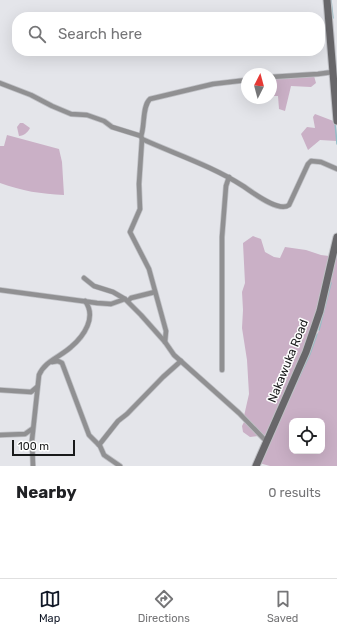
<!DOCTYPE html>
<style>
:root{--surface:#fff;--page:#f6f6f6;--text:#202124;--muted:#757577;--line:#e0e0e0;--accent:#111827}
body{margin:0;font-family:Rubik,sans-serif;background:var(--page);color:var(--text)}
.controls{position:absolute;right:12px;bottom:12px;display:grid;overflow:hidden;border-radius:8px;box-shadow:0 4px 16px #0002}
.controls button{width:36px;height:36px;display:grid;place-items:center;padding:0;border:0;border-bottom:1px solid var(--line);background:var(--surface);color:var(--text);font:20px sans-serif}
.compass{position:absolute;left:241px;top:68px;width:36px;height:36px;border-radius:50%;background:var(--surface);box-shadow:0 4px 16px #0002;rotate:6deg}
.scale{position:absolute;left:12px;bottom:10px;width:63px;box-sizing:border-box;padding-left:4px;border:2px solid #191a1b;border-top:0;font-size:11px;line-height:14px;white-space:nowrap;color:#191a1b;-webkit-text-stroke:3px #fff;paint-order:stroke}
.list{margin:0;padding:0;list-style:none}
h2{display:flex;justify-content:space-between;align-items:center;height:52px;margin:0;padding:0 16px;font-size:17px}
h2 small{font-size:13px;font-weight:400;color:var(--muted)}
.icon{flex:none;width:22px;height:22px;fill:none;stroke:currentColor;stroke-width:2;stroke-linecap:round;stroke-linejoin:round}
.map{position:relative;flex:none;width:337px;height:466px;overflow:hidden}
.search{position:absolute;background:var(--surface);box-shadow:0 4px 16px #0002;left:12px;right:12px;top:12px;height:44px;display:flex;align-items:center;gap:10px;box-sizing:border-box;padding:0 14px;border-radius:16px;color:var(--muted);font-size:15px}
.sheet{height:112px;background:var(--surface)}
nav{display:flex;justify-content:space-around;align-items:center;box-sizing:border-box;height:56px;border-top:1px solid var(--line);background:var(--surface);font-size:11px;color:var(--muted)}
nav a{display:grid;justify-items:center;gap:2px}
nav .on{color:var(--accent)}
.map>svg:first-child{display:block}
</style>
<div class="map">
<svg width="337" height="466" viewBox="0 0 337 466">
<rect width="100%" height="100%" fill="#e4e5ea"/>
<g fill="#cab0c6" fill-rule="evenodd">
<path d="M 314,76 L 316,83 L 311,87 L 291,86 L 285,111 L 279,109 L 278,96 L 271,96 L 271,78 Z"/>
<path d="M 315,114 L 336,122 L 337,141 L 320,140 L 308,150 L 301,134 L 307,127 L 315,128 L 313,117 Z"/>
<path d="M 20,123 L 23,123 L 30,128 C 28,132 24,136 19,136 L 17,127 Z"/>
<path d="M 7,135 L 59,149 L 62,162 L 64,195 C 41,194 22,191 0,183 L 0,146 L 4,146 Z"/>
<path d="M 253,236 L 261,239 L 265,252 L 274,257 L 280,258 L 285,247 L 306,250 L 321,255 L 329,256 L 330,258 L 313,324 L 301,357 L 267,435 L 250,437 L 243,432 L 242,426 L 244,422 L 249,422 L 244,416 L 249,394 L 247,360 L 242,328 L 243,310 L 242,292 L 245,283 L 243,243 Z"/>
<path d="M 337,251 L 337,466 L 270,466 L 259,463 L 295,388 L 319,330 ZM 292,421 L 322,421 L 322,451 L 292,451 Z"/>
</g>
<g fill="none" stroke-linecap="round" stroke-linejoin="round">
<g stroke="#93bdc7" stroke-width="1.5">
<path d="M 331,0 L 333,18"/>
<path d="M 335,123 L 337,144"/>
<path d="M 331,278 L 333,270"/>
<path d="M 319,330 L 331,283"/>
<path d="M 288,401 L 310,354 L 317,334"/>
</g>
<defs>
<g id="street">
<path d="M 271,77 L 318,74 L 333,72"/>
<path d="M 0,83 L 31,95 L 52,106 L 71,114 L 87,115 L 104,121 L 112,127 L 141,136 C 145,126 142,106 150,99 L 213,84 L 247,80"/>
<path d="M 141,136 L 142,139 C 175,154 212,166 243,186 C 252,192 279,213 289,205 L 308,164 L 311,161 L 321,162 L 337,169"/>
<path d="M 142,139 L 139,184 L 140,209 L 130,232 L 149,269 L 166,331 L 165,342"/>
<path d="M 84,278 L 94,286 L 113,292 L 125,299 L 141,315 L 165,342 L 174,355 L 239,413 L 266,441"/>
<path d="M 0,290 L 97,303 L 111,304 L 125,299"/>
<path d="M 128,301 L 131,298 L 155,292"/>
<path d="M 52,362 L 58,361 L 62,363 L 89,435 L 100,446 L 104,455 L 120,466"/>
<path d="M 222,370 L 222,237 L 226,186 L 229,177"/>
<path d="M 0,390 L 31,392 L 37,387"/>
<path d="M 0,435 L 25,434 L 32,429"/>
<path d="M 99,445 L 118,421 L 127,414 L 163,377 L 181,361"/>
<path d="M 33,466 L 32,440 L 39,375 C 45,361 60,357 71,347 C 84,336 97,317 85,301"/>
</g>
<g id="secondary">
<path d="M 327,0 L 337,121"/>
<path d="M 256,466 L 306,352 L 320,311 L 337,237"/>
</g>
</defs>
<use href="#street" stroke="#bfc0c5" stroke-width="6"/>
<use href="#secondary" stroke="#bfc0c5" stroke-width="9"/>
<use href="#street" stroke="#909092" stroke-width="4.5"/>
<use href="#secondary" stroke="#68676a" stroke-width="7"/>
</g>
<g text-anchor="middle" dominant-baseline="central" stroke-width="3" stroke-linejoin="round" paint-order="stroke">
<g font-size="12" fill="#191a1b" stroke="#fff">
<text transform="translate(288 361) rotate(-68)">Nakawuka Road</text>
</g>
</g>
</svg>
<div class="controls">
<button><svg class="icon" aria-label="locate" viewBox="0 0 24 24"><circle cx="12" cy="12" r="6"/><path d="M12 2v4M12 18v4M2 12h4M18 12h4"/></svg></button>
</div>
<svg class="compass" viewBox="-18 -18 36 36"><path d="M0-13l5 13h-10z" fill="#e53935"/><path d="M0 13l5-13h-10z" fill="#757577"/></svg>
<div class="scale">100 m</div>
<div class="search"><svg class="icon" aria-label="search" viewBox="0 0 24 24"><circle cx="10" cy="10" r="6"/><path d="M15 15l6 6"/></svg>Search here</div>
</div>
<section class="sheet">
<h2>Nearby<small>0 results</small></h2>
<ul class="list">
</ul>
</section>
<nav>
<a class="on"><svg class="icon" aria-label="map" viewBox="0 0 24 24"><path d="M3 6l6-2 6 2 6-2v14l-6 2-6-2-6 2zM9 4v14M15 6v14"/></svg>Map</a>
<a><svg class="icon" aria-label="directions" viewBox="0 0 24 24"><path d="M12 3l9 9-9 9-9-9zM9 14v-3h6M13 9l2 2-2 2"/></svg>Directions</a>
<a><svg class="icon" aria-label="saved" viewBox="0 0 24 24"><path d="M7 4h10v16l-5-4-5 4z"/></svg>Saved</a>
</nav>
